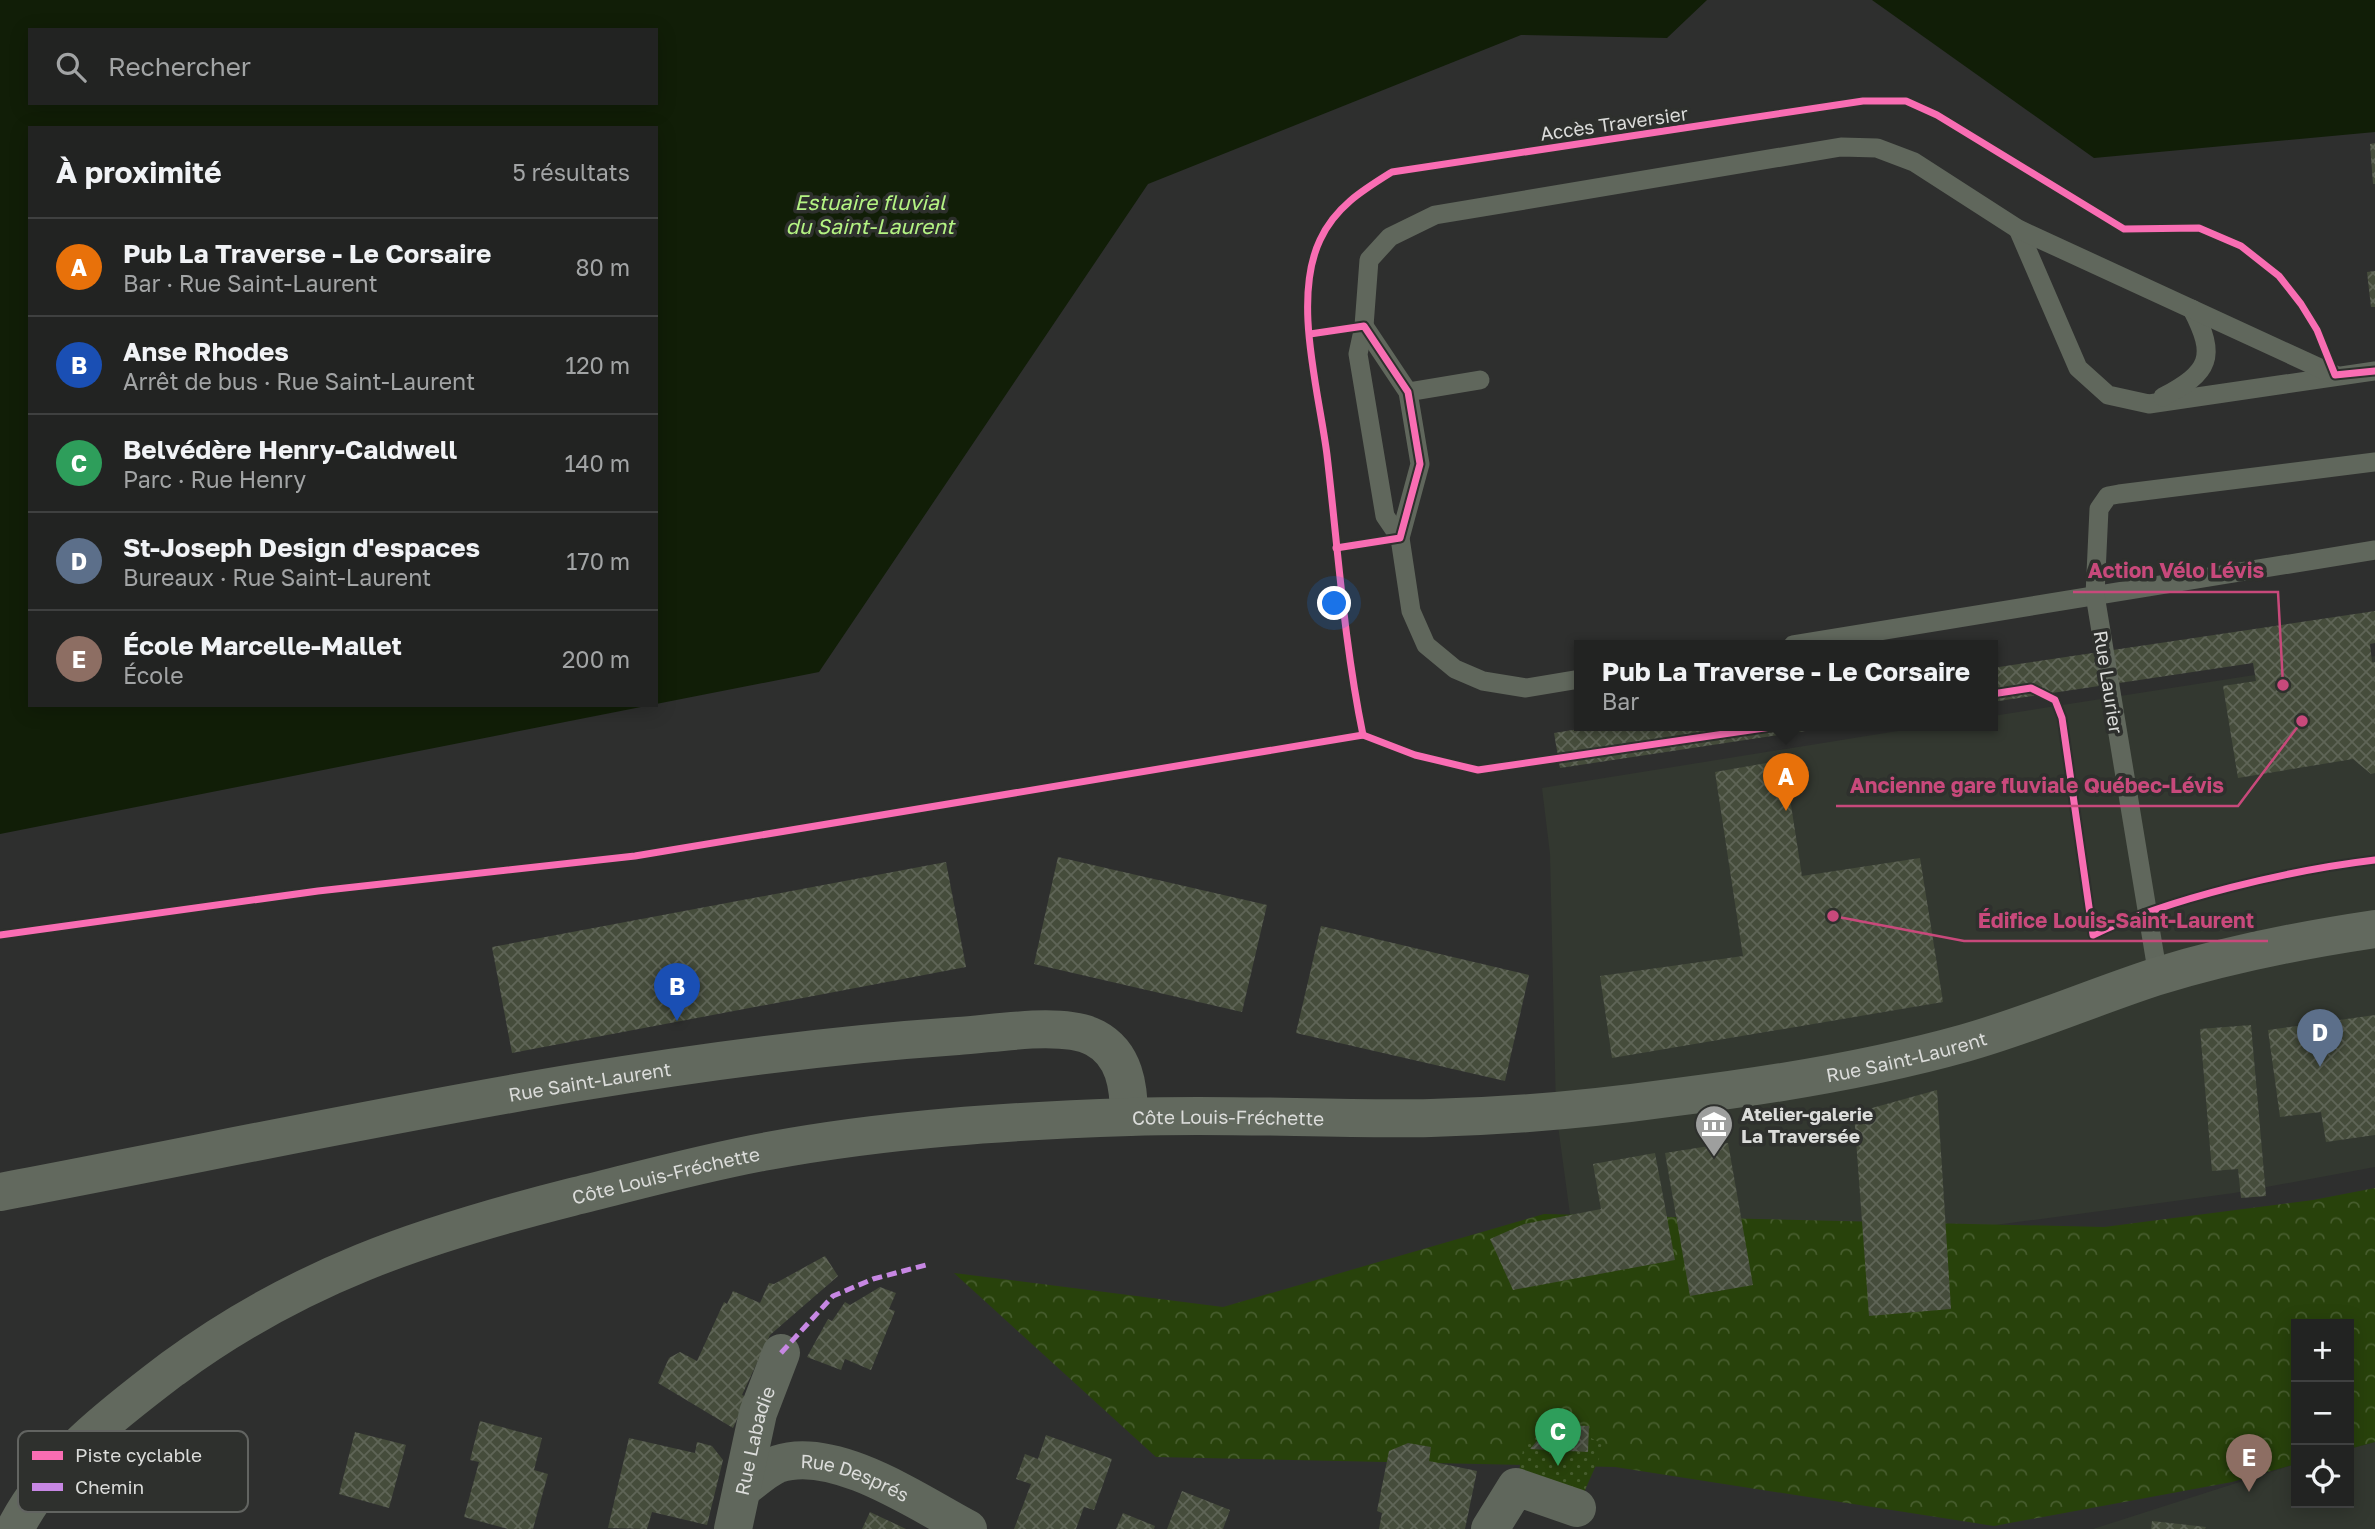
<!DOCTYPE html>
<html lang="fr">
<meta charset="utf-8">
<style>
:root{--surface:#222322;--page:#2a2b2a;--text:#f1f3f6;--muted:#a2a4a5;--line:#3f4040;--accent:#2563eb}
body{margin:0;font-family:"Golos Text",sans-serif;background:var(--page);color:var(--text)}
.controls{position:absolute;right:21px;bottom:21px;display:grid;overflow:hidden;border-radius:0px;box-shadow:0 4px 18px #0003}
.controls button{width:63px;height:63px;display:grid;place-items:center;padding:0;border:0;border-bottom:2px solid var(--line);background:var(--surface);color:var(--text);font:35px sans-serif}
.you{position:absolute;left:1335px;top:604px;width:24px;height:24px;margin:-18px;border:5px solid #fff;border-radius:50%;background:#1a73e8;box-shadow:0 0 0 10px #1a73e833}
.badge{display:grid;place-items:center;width:46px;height:46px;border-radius:50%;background:var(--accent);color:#fff;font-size:23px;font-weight:700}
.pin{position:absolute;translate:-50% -58px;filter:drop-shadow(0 2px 4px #0008)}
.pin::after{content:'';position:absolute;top:37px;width:24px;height:21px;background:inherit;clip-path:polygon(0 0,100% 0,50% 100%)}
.popup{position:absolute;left:1574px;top:640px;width:424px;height:91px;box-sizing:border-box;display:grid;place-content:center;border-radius:0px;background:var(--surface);filter:drop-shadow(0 2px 5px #0005);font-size:23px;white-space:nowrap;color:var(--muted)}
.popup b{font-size:26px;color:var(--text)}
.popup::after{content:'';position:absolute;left:50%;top:100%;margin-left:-14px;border:14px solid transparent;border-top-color:var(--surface)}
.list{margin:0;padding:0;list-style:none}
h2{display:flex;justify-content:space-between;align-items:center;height:91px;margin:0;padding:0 28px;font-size:30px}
h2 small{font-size:23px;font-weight:400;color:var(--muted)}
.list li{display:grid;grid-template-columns:46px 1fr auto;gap:21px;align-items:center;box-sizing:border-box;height:98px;padding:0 28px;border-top:2px solid var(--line)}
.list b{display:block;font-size:26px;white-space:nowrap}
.list p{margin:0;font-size:23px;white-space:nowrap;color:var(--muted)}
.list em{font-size:23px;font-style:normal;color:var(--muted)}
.icon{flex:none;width:38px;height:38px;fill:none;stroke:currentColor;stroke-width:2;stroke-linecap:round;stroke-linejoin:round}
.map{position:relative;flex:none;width:2375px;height:1529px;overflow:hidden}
.search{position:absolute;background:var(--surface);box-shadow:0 4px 18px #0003;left:28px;top:28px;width:630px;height:77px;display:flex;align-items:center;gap:18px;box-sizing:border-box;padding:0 24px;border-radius:0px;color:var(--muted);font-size:26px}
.panel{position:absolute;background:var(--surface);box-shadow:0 4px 18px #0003;left:28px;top:126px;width:630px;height:581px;border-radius:0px}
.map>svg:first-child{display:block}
</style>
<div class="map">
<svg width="2375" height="1529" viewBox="0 0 2375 1529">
<defs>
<pattern id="forest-crowns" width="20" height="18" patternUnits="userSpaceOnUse" patternTransform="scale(1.75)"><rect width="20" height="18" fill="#28420b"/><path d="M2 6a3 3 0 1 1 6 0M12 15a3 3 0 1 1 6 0" fill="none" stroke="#475d2e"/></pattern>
<pattern id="park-dots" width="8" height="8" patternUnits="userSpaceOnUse" patternTransform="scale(1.75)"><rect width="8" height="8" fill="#28420b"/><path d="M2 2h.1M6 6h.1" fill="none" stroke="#475d2e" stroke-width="1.8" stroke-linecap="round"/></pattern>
<pattern id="building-cross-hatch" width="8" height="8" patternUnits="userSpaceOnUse" patternTransform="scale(1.75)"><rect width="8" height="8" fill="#454c3b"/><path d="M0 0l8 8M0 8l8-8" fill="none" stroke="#5f6557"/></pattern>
</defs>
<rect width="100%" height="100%" fill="#2e2f2e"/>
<g fill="#333830">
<path d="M 2375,656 L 2375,1167 L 2234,1193 L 1579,1281 L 1556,1111 L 1550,854 L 1542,788 L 1935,725 L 1992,725 L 1993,716 Z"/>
<path d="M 2375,1442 L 2375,1529 L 2093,1529 L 2296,1464 L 2296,1503 L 2349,1503 L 2349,1449 Z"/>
</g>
<path fill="url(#forest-crowns)" d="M 2375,1188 L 2375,1442 L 2349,1449 L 2349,1324 L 2296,1324 L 2296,1464 L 2232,1482 L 1994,1526 L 1615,1467 L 1156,1457 L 954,1273 L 1223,1307 L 1544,1214 L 2104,1227 L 2313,1200 Z"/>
<path fill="url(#park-dots)" d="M 1577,1431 L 1605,1445 L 1577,1508 L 1516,1487 L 1526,1434 Z"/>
<g fill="#111e07" fill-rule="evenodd">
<path d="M 0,0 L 1707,0 L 1667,38 L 1521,35 L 1148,184 L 819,672 L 656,704 L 656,128 L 30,128 L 30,705 L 651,705 L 0,834 ZM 30,30 L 656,30 L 656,103 L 30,103 Z"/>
<path d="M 1872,0 L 2375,0 L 2375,132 L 2094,158 Z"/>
</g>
<g fill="url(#building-cross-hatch)">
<path d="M 2375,143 L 2375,184 L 2373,184 L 2370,144 Z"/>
<path d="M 2375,271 L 2375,307 L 2371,307 L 2367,272 Z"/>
<path d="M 2375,611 L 2375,643 L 2370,644 L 2372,662 L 2375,662 L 2375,773 L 2371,774 L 2353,759 L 2238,778 L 2223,686 L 2256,681 L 2253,663 L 1992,702 L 1992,668 Z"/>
<path d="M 1604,725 L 1832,725 L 1832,727 L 1560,768 L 1554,733 Z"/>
<path d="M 1784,760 L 1802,876 L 1920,858 L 1943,1002 L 1612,1058 L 1600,976 L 1743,956 L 1715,772 Z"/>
<path d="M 1058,857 L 1267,905 L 1242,1012 L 1034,964 Z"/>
<path d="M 946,862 L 966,967 L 512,1053 L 492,947 Z"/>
<path d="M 1321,926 L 1529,975 L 1505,1081 L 1296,1033 Z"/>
<path d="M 2375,1015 L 2375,1135 L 2326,1142 L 2321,1112 L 2280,1117 L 2268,1030 Z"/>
<path d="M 2251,1025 L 2266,1196 L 2241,1198 L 2238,1169 L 2212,1171 L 2200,1029 Z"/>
<path d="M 1937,1090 L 1951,1309 L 1869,1316 L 1854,1113 Z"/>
<path d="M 1728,1143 L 1753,1285 L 1690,1296 L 1665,1153 Z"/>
<path d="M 1655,1153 L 1675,1260 L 1513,1290 L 1490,1239 L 1524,1224 L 1601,1209 L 1593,1164 Z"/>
<path d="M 825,1256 L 838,1276 L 770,1335 L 742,1395 L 747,1397 L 733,1428 L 658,1383 L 669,1358 L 680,1352 L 697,1361 L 724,1302 L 727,1304 L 733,1291 L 760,1303 L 769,1283 L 774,1284 Z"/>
<path d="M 880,1287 L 896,1293 L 889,1309 L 895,1311 L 871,1370 L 845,1359 L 841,1370 L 807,1357 L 828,1319 L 832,1321 L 845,1302 L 850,1305 Z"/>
<path d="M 480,1421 L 542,1438 L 534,1470 L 548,1474 L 533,1529 L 508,1529 L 464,1517 L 479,1462 L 470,1460 Z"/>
<path d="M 1552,1424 L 1589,1426 L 1588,1452 L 1530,1449 Z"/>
<path d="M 355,1432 L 406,1445 L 389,1508 L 339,1494 Z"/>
<path d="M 1046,1435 L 1112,1459 L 1094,1510 L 1084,1507 L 1076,1529 L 1014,1529 L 1031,1484 L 1016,1479 L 1025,1454 L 1038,1459 Z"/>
<path d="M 629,1438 L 695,1453 L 697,1442 L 712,1446 L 723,1460 L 707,1525 L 652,1512 L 647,1529 L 608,1528 Z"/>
<path d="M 1408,1443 L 1431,1447 L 1429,1461 L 1477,1471 L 1465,1529 L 1379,1529 L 1382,1513 L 1377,1511 L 1389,1451 Z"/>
<path d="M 1182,1491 L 1230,1510 L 1223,1529 L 1167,1529 Z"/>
<path d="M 870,1512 L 906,1529 L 862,1529 Z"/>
<path d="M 1123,1513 L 1155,1526 L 1154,1529 L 1116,1529 Z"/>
<path d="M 2152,1521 L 2206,1527 L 2205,1529 L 2151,1529 Z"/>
</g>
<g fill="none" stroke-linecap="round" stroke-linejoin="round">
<g stroke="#60675c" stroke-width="19">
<path d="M 2018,229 L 2078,368 L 2108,395 L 2149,404 L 2375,371"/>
<path d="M 1364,326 L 1408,392 L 1420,464 L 1400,538 L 1411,611 L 1426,645 L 1455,669 L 1483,681 L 1526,688 L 1580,679"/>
<path d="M 1408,392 L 1480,380"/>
<path d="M 2163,397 C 2210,372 2217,357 2192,309"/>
<path d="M 1400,538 L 1385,516 L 1358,354 L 1364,326 L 1369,260 L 1390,237 L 1435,215 L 1841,147 L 1877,148 L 1914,162 L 2018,229 L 2335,375"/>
<path d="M 1793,645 L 2375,550"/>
<path d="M 2158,976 L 2095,595 L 2099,509 L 2108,496 L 2119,494 L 2375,462"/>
</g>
<g stroke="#60675c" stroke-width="38">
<path id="s1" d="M 742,1489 C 753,1481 766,1469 778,1464 C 835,1445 919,1503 968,1529"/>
<path id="s2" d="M 733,1529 L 758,1413 L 781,1353"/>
<path d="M 1490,1529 L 1516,1487 L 1577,1508"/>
</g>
<g stroke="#62695e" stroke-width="38">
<path id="s3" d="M 0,1192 C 318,1132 635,1058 958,1036 C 994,1034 1063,1021 1095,1038 C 1125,1054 1129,1087 1129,1117"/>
<path id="s4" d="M 15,1529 C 48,1463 114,1413 172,1369 C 298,1276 422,1235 572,1197 C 637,1181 702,1163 768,1151 C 887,1129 1009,1121 1130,1117 C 1230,1113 1331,1120 1431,1118 C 1511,1116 1590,1109 1669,1098 C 1767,1086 1869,1070 1965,1043 C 2029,1025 2091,998 2155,977 C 2226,955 2301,940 2375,929"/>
</g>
<path stroke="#c787e3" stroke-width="5" stroke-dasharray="10 5" stroke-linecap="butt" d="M 781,1353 L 833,1296 L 873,1279 L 926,1265"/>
<defs>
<g id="cycleway">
<path d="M 1310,334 L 1364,326 L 1408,392 L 1420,464 L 1400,538 L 1336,548"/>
<path d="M 1992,694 L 2031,688 L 2055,700 L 2062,718 L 2093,935 C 2169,898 2291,870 2375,860"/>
<path d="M 1363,735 C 1344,643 1338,549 1327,455 C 1319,392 1292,299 1320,240 C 1335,207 1363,190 1392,172 L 1863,101 L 1906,101 L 1937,115 L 2124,229 L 2199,228 L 2241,246 L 2279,276 L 2301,304 L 2317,330 L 2335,375 L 2375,371"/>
<path d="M 0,935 L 318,891 L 635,856 L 1363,735 L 1415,755 L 1478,770 L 1785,725"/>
</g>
</defs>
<use href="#cycleway" stroke="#2e302d" stroke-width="11"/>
<use href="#cycleway" stroke="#f96db3" stroke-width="7"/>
</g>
<defs>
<symbol id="museum-pin" viewBox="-11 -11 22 30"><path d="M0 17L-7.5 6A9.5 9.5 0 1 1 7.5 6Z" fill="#9e9f9e" stroke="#2e302d"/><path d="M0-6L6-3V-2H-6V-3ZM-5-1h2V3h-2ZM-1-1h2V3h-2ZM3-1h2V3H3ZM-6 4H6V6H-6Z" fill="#fff"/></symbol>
</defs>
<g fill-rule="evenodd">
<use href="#museum-pin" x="1692" y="1102" width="44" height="60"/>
</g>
<g text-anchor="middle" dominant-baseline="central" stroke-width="7" stroke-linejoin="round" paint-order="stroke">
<g font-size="19" fill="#dbdcda" stroke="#2e302d">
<text transform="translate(1614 123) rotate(-8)">Accès Traversier</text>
<text transform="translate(2109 682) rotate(81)">Rue Laurier</text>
<text stroke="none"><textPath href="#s4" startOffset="2011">Rue Saint-Laurent</textPath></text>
<text stroke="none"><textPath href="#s3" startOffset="600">Rue Saint-Laurent</textPath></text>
<text stroke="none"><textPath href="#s4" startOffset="1328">Côte Louis-Fréchette</textPath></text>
<text stroke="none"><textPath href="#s4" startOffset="761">Côte Louis-Fréchette</textPath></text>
<text stroke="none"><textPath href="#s2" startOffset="91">Rue Labadie</textPath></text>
<text stroke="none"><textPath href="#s1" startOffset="124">Rue Després</textPath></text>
</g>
<g font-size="19" font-weight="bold" fill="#dbdcda" stroke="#2e302d" text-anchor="start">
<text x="1741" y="1113">Atelier-galerie<tspan x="1741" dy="22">La Traversée</tspan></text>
</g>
<g font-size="21" font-style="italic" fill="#b4f383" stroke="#2e302d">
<text x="870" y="202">Estuaire fluvial<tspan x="870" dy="24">du Saint-Laurent</tspan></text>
</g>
</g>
<rect x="18" y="1431" width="230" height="81" rx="10" fill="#2e302d" stroke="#626461" stroke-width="2"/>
<rect x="32" y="1451" width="31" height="9" fill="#f96db3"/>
<rect x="32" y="1483" width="31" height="8" fill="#c787e3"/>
<g font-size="19" fill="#dbdcda">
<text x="75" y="1462">Piste cyclable</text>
<text x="75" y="1494">Chemin</text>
</g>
<path fill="none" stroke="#c8497b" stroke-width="2.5" d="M2283 685L2278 592H2073M2302 721L2238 806H1836M1833 916L1964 941H2268"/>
<g fill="#c8497b" stroke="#2e302d" stroke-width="2.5">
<circle cx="2283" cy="685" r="7"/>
<circle cx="2302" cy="721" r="7"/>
<circle cx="1833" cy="916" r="7"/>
</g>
<g font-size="21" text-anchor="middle" font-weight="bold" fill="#c8497b" stroke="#2e302d" stroke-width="7" stroke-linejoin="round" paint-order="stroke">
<text x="2176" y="578">Action Vélo Lévis</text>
<text x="2037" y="793">Ancienne gare fluviale Québec-Lévis</text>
<text x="2116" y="928">Édifice Louis-Saint-Laurent</text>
</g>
</svg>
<div class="controls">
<button>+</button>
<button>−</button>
<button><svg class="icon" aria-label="locate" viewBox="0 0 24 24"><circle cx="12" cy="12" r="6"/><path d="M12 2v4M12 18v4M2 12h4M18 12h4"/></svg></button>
</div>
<div class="you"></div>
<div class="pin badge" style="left:1786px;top:811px;background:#e8710a">A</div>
<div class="popup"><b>Pub La Traverse - Le Corsaire</b>Bar</div>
<div class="pin badge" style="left:677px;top:1021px;background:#1a4fb4">B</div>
<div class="pin badge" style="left:1558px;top:1466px;background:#2e9e5b">C</div>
<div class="pin badge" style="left:2320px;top:1067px;background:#5c6f8a">D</div>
<div class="pin badge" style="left:2249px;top:1492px;background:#8d6e63">E</div>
<div class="search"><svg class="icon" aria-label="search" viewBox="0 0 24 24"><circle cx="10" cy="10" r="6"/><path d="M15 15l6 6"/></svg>Rechercher</div>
<section class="panel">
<h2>À proximité<small>5 résultats</small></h2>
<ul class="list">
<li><span class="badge" style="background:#e8710a">A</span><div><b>Pub La Traverse - Le Corsaire</b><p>Bar · Rue Saint-Laurent</p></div><em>80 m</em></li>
<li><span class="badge" style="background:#1a4fb4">B</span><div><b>Anse Rhodes</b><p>Arrêt de bus · Rue Saint-Laurent</p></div><em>120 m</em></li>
<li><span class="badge" style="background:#2e9e5b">C</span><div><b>Belvédère Henry-Caldwell</b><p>Parc · Rue Henry</p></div><em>140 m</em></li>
<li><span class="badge" style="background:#5c6f8a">D</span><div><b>St-Joseph Design d'espaces</b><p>Bureaux · Rue Saint-Laurent</p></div><em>170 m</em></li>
<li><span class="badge" style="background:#8d6e63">E</span><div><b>École Marcelle-Mallet</b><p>École</p></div><em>200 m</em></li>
</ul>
</section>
</div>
